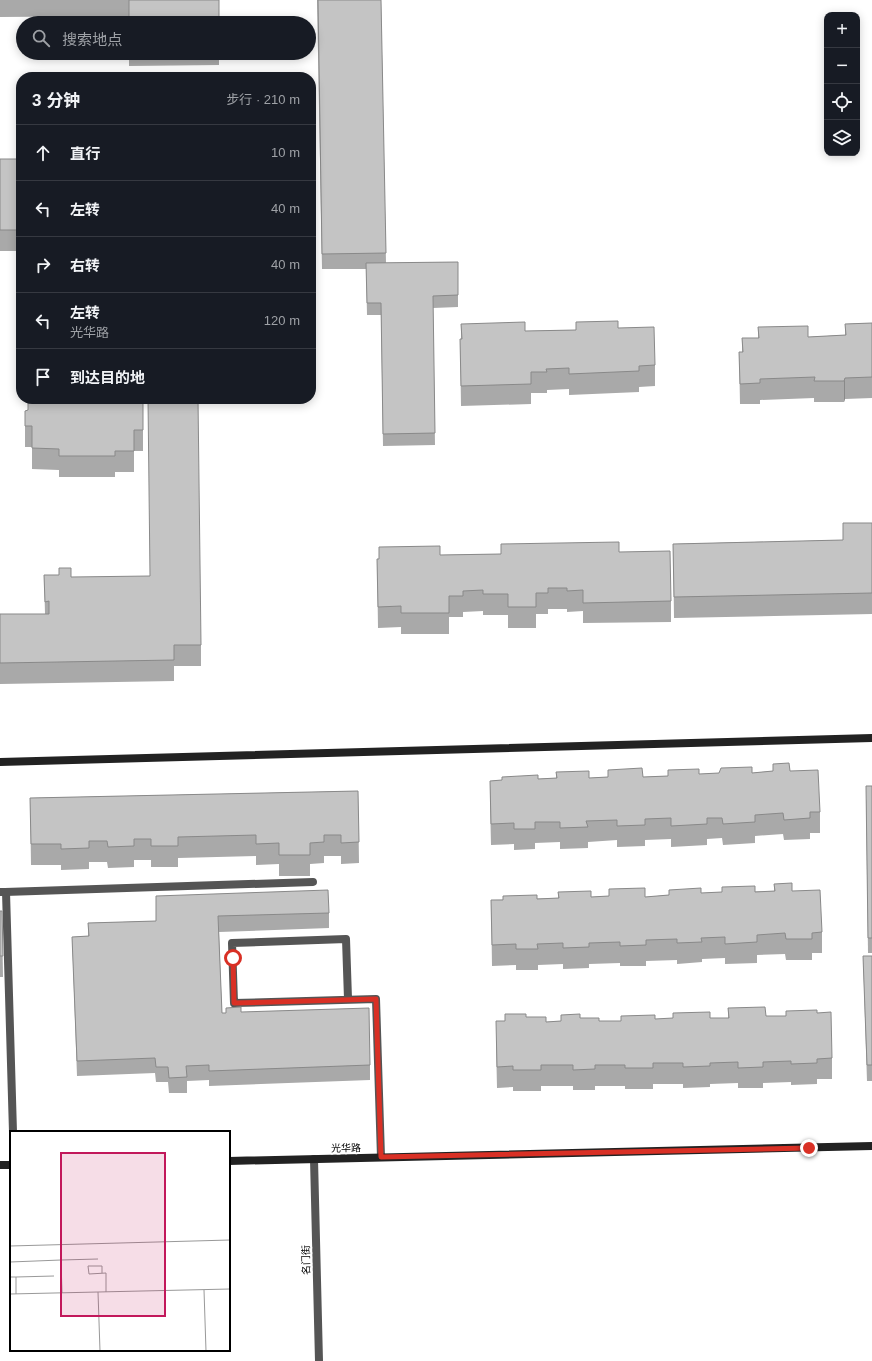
<!DOCTYPE html>
<html lang="zh">
<meta charset="utf-8">
<style>
:root{--surface:#171b24;--page:#242831;--text:#f1f3f6;--muted:#9ea1a6;--line:#363941}
body{margin:0;font-family:Arial,"Noto Sans SC",sans-serif;background:var(--page);color:var(--text)}
.controls{position:absolute;right:12px;top:12px;display:grid;overflow:hidden;border-radius:8px;box-shadow:0 2px 10px #0003}
.controls button{width:36px;height:36px;display:grid;place-items:center;padding:0;border:0;border-bottom:1px solid var(--line);background:var(--surface);color:var(--text);font:20px sans-serif}
.stop{position:absolute;width:12px;height:12px;margin:-9px;border:3px solid #d93025;border-radius:50%;background:#fff}
.stop.end{background:#d93025;border-color:#fff;box-shadow:0 1px 4px #0008}
.list{margin:0;padding:0;list-style:none}
h2{display:flex;justify-content:space-between;align-items:center;height:52px;margin:0;padding:0 16px;font-size:17px}
h2 small{font-size:13px;font-weight:400;color:var(--muted)}
.list li{display:grid;grid-template-columns:26px 1fr auto;gap:12px;align-items:center;box-sizing:border-box;height:56px;padding:0 16px;border-top:1px solid var(--line)}
.list b{display:block;font-size:15px;white-space:nowrap}
.list p{margin:0;font-size:13px;white-space:nowrap;color:var(--muted)}
.list em{font-size:13px;font-style:normal;color:var(--muted)}
.icon{flex:none;width:22px;height:22px;fill:none;stroke:currentColor;stroke-width:2;stroke-linecap:round;stroke-linejoin:round}
.map{position:relative;flex:none;width:872px;height:1361px;overflow:hidden}
.search{position:absolute;background:var(--surface);box-shadow:0 2px 10px #0003;left:16px;top:16px;width:300px;height:44px;display:flex;align-items:center;gap:10px;box-sizing:border-box;padding:0 14px;border-radius:22px;color:var(--muted);font-size:15px}
.panel{position:absolute;background:var(--surface);box-shadow:0 2px 10px #0003;left:16px;top:72px;width:300px;height:332px;border-radius:16px}
.map>svg:first-child{display:block}
</style>
<div class="map">
<svg width="872" height="1361" viewBox="0 0 872 1361">
<rect width="100%" height="100%" fill="#fff"/>
<g fill="none" stroke-linecap="round" stroke-linejoin="round">
<g stroke="#555" stroke-width="8">
<path d="M 1,892 L 6,892 L 13,1132"/>
<path d="M 5,892 L 313,882"/>
<path d="M 348,999 L 346,939 L 232,943 L 234,1003 L 376,999 L 381,1157"/>
</g>
<path stroke="#555" stroke-width="8" d="M 314,1159 L 319,1361"/>
<g stroke="#222" stroke-width="8">
<path d="M 0,762 L 872,738"/>
<path d="M 229,1161 L 872,1146"/>
<path d="M 0,1165 L 11,1165"/>
</g>
</g>
<g fill="#a9a9a9">
<path d="M 0,0 L 219,0 L 129,16 L 0,17 Z"/>
<path d="M 317,0 L 381,0 L 386,263 L 458,262 L 458,307 L 433,308 L 435,445 L 383,446 L 381,315 L 367,315 L 366,269 L 322,269 Z"/>
<path d="M 129,53 L 219,53 L 219,65 L 129,66 Z"/>
<rect x="0" y="159" width="21" height="92"/>
<path d="M 576,322 L 618,328 L 655,365 L 655,386 L 639,387 L 639,392 L 569,395 L 569,389 L 547,390 L 547,393 L 531,393 L 531,404 L 461,406 L 460,339 L 461,339 L 461,324 L 525,331 L 576,330 Z"/>
<path d="M 872,323 L 872,398 L 845,399 L 844,402 L 814,402 L 814,398 L 760,400 L 760,404 L 740,404 L 739,352 L 742,352 L 742,338 L 758,338 L 758,327 L 808,337 L 845,335 L 845,324 Z"/>
<path d="M 143,399 L 143,451 L 134,451 L 134,472 L 115,472 L 115,477 L 59,477 L 59,470 L 32,469 L 32,447 L 25,447 L 25,411 Z"/>
<path d="M 843,523 L 872,523 L 872,614 L 674,618 L 673,544 L 843,540 Z"/>
<path d="M 619,552 L 671,601 L 671,622 L 583,623 L 583,611 L 567,612 L 567,609 L 548,609 L 548,614 L 536,614 L 536,628 L 508,628 L 508,615 L 483,615 L 483,611 L 463,612 L 463,617 L 449,617 L 449,634 L 401,634 L 401,627 L 378,628 L 377,559 L 440,555 Z"/>
<path d="M 44,575 L 71,577 L 201,645 L 201,666 L 174,666 L 174,681 L 0,684 L 0,614 L 45,614 Z"/>
<path d="M 773,764 L 790,771 L 820,812 L 820,833 L 810,833 L 810,839 L 784,840 L 783,834 L 755,836 L 755,843 L 723,845 L 722,838 L 707,839 L 707,845 L 671,847 L 671,839 L 645,840 L 645,846 L 617,847 L 617,840 L 588,842 L 588,848 L 560,849 L 560,842 L 535,843 L 535,849 L 514,850 L 514,844 L 491,845 L 490,802 L 490,781 L 556,778 L 556,772 L 589,778 L 608,777 L 608,770 L 643,777 L 668,776 L 668,770 L 699,774 L 752,773 L 773,771 Z"/>
<path d="M 872,786 L 872,953 L 868,953 L 866,801 Z"/>
<path d="M 358,791 L 359,863 L 341,864 L 341,856 L 324,856 L 324,863 L 310,864 L 310,876 L 279,876 L 279,864 L 256,865 L 256,856 L 178,858 L 178,867 L 151,867 L 151,860 L 134,860 L 134,867 L 108,868 L 107,862 L 89,862 L 89,869 L 61,870 L 61,865 L 31,865 L 30,798 Z"/>
<path d="M 774,884 L 792,891 L 822,932 L 822,953 L 812,953 L 812,960 L 786,960 L 785,954 L 757,955 L 757,963 L 725,964 L 725,958 L 702,959 L 702,962 L 677,964 L 677,960 L 646,961 L 646,966 L 620,966 L 620,963 L 589,964 L 589,968 L 563,969 L 563,964 L 538,965 L 538,970 L 516,970 L 516,965 L 492,966 L 491,900 L 558,898 L 558,892 L 591,897 L 609,896 L 609,889 L 645,897 L 669,895 L 669,890 L 701,893 L 774,891 Z"/>
<path d="M 156,896 L 329,913 L 329,928 L 219,932 L 222,1013 L 226,1013 L 226,1008 L 241,1012 L 370,1065 L 370,1080 L 209,1086 L 209,1080 L 187,1081 L 187,1093 L 169,1093 L 168,1082 L 156,1082 L 155,1073 L 77,1076 L 72,937 L 88,936 L 88,923 L 156,921 Z"/>
<path d="M 0,911 L 2,911 L 3,977 L 0,977 Z"/>
<path d="M 863,956 L 872,956 L 872,1081 L 867,1081 Z"/>
<path d="M 728,1008 L 766,1016 L 786,1016 L 817,1013 L 832,1058 L 832,1079 L 817,1079 L 817,1084 L 791,1085 L 791,1082 L 763,1083 L 763,1088 L 738,1088 L 738,1083 L 710,1084 L 710,1087 L 683,1088 L 683,1084 L 653,1084 L 653,1089 L 625,1089 L 625,1086 L 595,1086 L 595,1090 L 573,1090 L 573,1086 L 541,1086 L 541,1091 L 513,1091 L 513,1087 L 497,1088 L 496,1042 L 505,1021 L 526,1017 L 546,1022 L 561,1021 L 580,1018 L 599,1021 L 621,1021 L 621,1016 L 655,1019 L 728,1018 Z"/>
</g>
<path fill="#898989" d="M 845,378 L 845,399 L 844,402 L 844,381 Z"/>
<g fill="#c4c4c4" stroke="#898989">
<rect x="129" y="0" width="90" height="23"/>
<path d="M 318,0 L 381,0 L 386,253 L 322,254 Z"/>
<rect x="0" y="159" width="21" height="71"/>
<path d="M 458,262 L 458,295 L 433,296 L 435,433 L 383,434 L 381,303 L 367,303 L 366,263 Z"/>
<path d="M 618,321 L 618,328 L 654,327 L 655,365 L 639,366 L 639,371 L 569,374 L 569,368 L 546,369 L 547,372 L 531,372 L 531,384 L 461,386 L 460,339 L 462,339 L 461,324 L 525,322 L 525,331 L 576,330 L 576,322 Z"/>
<path d="M 872,323 L 872,377 L 845,378 L 844,381 L 814,381 L 815,377 L 760,379 L 760,383 L 740,384 L 739,352 L 743,352 L 742,338 L 759,338 L 758,327 L 808,326 L 808,337 L 846,335 L 845,324 Z"/>
<path d="M 28,399 L 143,399 L 143,430 L 134,430 L 134,451 L 115,451 L 115,456 L 59,456 L 59,449 L 32,448 L 32,426 L 25,426 L 25,411 L 28,410 Z"/>
<path d="M 148,399 L 198,399 L 201,645 L 174,645 L 174,660 L 0,663 L 0,614 L 49,614 L 49,601 L 45,602 L 44,575 L 59,575 L 59,568 L 71,568 L 71,577 L 150,576 Z"/>
<path d="M 843,523 L 872,523 L 872,593 L 674,597 L 673,544 L 843,540 Z"/>
<path d="M 619,542 L 619,552 L 670,551 L 671,601 L 583,603 L 583,590 L 567,591 L 567,588 L 548,588 L 548,593 L 536,593 L 536,607 L 508,607 L 508,594 L 483,594 L 483,590 L 463,591 L 463,596 L 449,596 L 449,613 L 401,613 L 401,606 L 378,607 L 377,559 L 379,559 L 379,547 L 440,546 L 440,555 L 501,554 L 501,544 Z"/>
<path d="M 789,763 L 790,771 L 818,770 L 820,812 L 810,812 L 810,818 L 784,820 L 783,813 L 755,815 L 755,822 L 723,824 L 722,818 L 707,818 L 707,824 L 671,826 L 671,818 L 645,819 L 645,825 L 617,826 L 617,820 L 586,821 L 588,827 L 560,828 L 560,822 L 535,822 L 535,829 L 514,829 L 514,823 L 491,824 L 490,781 L 502,780 L 502,777 L 538,775 L 538,779 L 557,778 L 556,772 L 589,771 L 589,778 L 608,777 L 608,770 L 642,768 L 643,777 L 668,776 L 668,770 L 699,769 L 699,774 L 719,773 L 721,768 L 752,767 L 752,773 L 773,771 L 773,764 Z"/>
<path d="M 866,786 L 872,786 L 872,938 L 868,938 Z"/>
<path d="M 358,791 L 359,842 L 341,843 L 341,835 L 324,835 L 324,842 L 310,843 L 310,855 L 279,855 L 279,843 L 256,844 L 256,835 L 178,837 L 178,846 L 151,846 L 151,839 L 134,839 L 134,846 L 108,847 L 107,841 L 89,841 L 89,848 L 61,849 L 61,844 L 31,844 L 30,798 Z"/>
<path d="M 792,883 L 792,891 L 820,890 L 822,932 L 812,933 L 812,939 L 786,939 L 785,933 L 757,935 L 757,942 L 725,944 L 725,937 L 701,938 L 702,942 L 677,943 L 677,939 L 646,940 L 646,945 L 620,946 L 620,942 L 589,943 L 589,947 L 563,948 L 563,943 L 537,944 L 538,949 L 516,949 L 516,944 L 492,945 L 491,900 L 503,900 L 503,896 L 537,895 L 537,899 L 559,898 L 558,892 L 591,891 L 591,897 L 609,896 L 609,889 L 645,888 L 645,897 L 669,895 L 669,890 L 701,888 L 701,893 L 722,892 L 722,887 L 755,886 L 755,892 L 775,891 L 774,884 Z"/>
<path d="M 328,890 L 329,913 L 218,916 L 222,1013 L 226,1013 L 226,1008 L 241,1007 L 241,1012 L 369,1008 L 370,1065 L 209,1071 L 209,1065 L 186,1066 L 187,1077 L 169,1078 L 168,1067 L 156,1067 L 155,1058 L 77,1061 L 72,937 L 89,936 L 88,923 L 156,921 L 156,896 Z"/>
<path d="M 0,911 L 2,911 L 3,956 L 0,956 Z"/>
<path d="M 863,956 L 872,956 L 872,1065 L 867,1065 Z"/>
<path d="M 765,1007 L 766,1016 L 786,1016 L 786,1011 L 817,1010 L 817,1013 L 831,1012 L 832,1058 L 817,1059 L 817,1063 L 791,1064 L 791,1061 L 763,1062 L 763,1067 L 738,1068 L 738,1062 L 710,1063 L 710,1066 L 683,1067 L 683,1063 L 653,1063 L 653,1068 L 625,1068 L 625,1065 L 595,1065 L 595,1069 L 573,1070 L 573,1065 L 541,1065 L 541,1070 L 513,1070 L 513,1066 L 497,1067 L 496,1021 L 505,1021 L 505,1014 L 526,1014 L 526,1017 L 546,1017 L 546,1022 L 561,1021 L 561,1015 L 580,1014 L 580,1018 L 599,1018 L 599,1021 L 621,1021 L 621,1016 L 655,1015 L 655,1019 L 673,1018 L 673,1013 L 710,1012 L 710,1018 L 729,1018 L 728,1008 Z"/>
</g>
<g fill="none" stroke-linecap="round" stroke-linejoin="round">
<path stroke="#d93025" stroke-width="5" d="M 233,958 L 234,1003 L 376,999 L 381,1157 L 809,1148"/>
</g>
<g text-anchor="middle" dominant-baseline="central" stroke-width="4" stroke-linejoin="round" paint-order="stroke">
<g font-size="10" fill="#000" stroke="#fff">
<text transform="translate(346 1148) rotate(-1)">光华路</text>
<text transform="translate(306 1260) rotate(-91)">名门街</text>
</g>
</g>
<g transform="translate(10 1131)">
<rect width="220" height="220" fill="#fff"/>
<path fill="none" stroke="#999" stroke-width="1" d="M 0,115 L 220,109M 51,129 L 88,128M 0,131 L 51,129 L 52,162M 92,142 L 92,135 L 78,135 L 79,143 L 96,142 L 96,161M 0,146 L 6,146 L 6,163M 6,146 L 44,145M 194,159 L 196,220M 88,161 L 90,220M 0,163 L 220,158"/>
<path fill="#c2185b" fill-opacity="0.15" stroke="#c2185b" stroke-width="2" d="M 51,22 L 155,22 L 155,185 L 51,185 Z"/>
<rect width="220" height="220" fill="none" stroke="#000" stroke-width="2"/>
</g>
</svg>
<div class="controls">
<button>+</button>
<button>−</button>
<button><svg class="icon" aria-label="locate" viewBox="0 0 24 24"><circle cx="12" cy="12" r="6"/><path d="M12 2v4M12 18v4M2 12h4M18 12h4"/></svg></button>
<button><svg class="icon" aria-label="layers" viewBox="0 0 24 24"><path d="M12 4l9 5-9 5-9-5zM3 14l9 5 9-5"/></svg></button>
</div>
<div class="stop" style="left:233px;top:958px"></div>
<div class="stop end" style="left:809px;top:1148px"></div>
<div class="search"><svg class="icon" aria-label="search" viewBox="0 0 24 24"><circle cx="10" cy="10" r="6"/><path d="M15 15l6 6"/></svg>搜索地点</div>
<section class="panel">
<h2>3 分钟<small>步行 · 210 m</small></h2>
<ul class="list">
<li><svg class="icon" aria-label="ahead" viewBox="0 0 24 24"><path d="M12 20V5M6 11l6-6 6 6"/></svg><div><b>直行</b></div><em>10 m</em></li>
<li><svg class="icon" aria-label="left" viewBox="0 0 24 24"><path d="M17 20v-9H6M10 6l-5 5 5 5"/></svg><div><b>左转</b></div><em>40 m</em></li>
<li><svg class="icon" aria-label="right" viewBox="0 0 24 24"><path d="M7 20v-9h11M14 6l5 5-5 5"/></svg><div><b>右转</b></div><em>40 m</em></li>
<li><svg class="icon" aria-label="left" viewBox="0 0 24 24"><path d="M17 20v-9H6M10 6l-5 5 5 5"/></svg><div><b>左转</b><p>光华路</p></div><em>120 m</em></li>
<li><svg class="icon" aria-label="arrive" viewBox="0 0 24 24"><path d="M6 21V4h12l-3 4 3 4H6"/></svg><div><b>到达目的地</b></div></li>
</ul>
</section>
</div>
